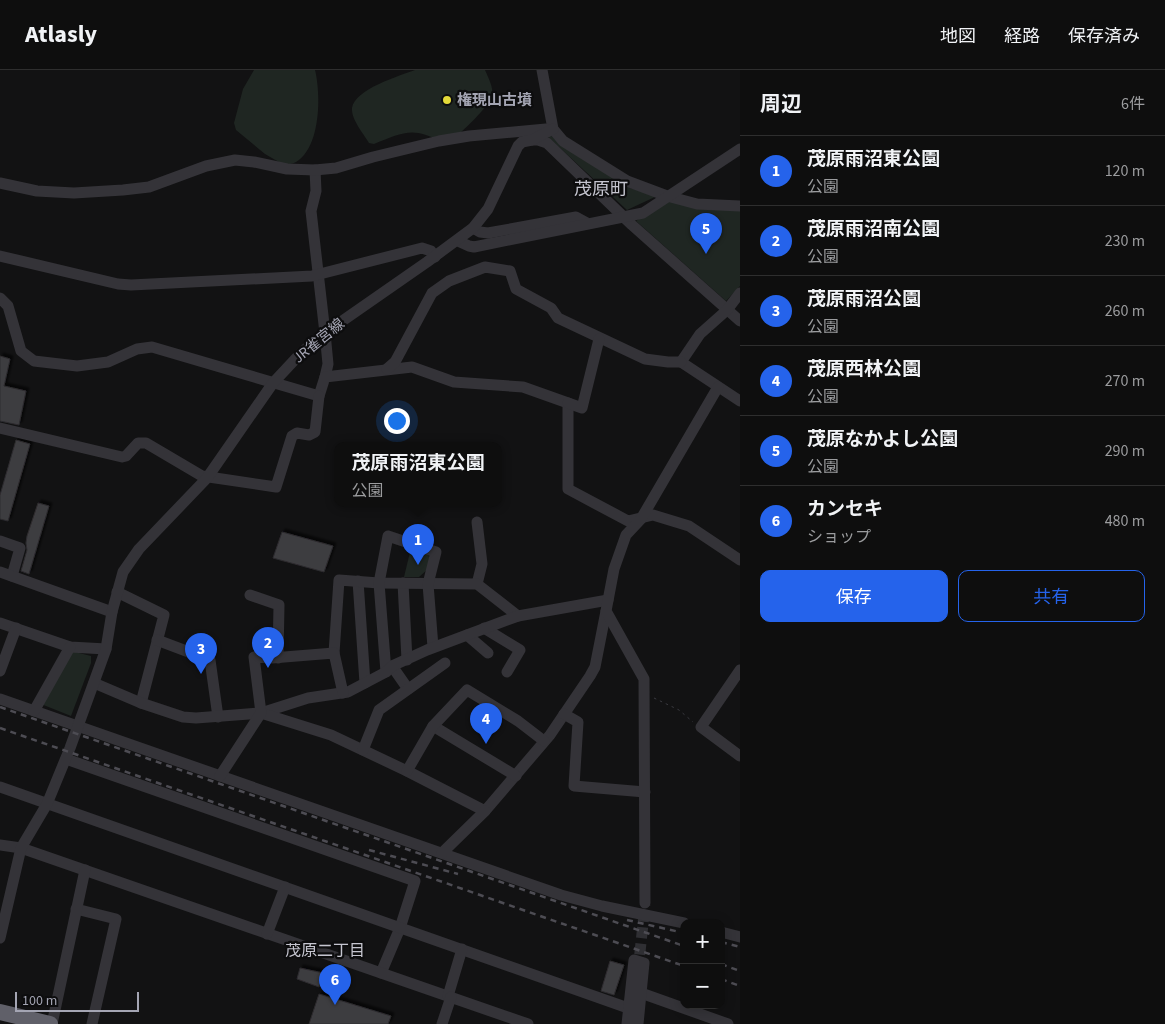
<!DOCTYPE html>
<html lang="ja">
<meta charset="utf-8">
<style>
:root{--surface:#0e0e0e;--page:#171717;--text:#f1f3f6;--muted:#9b9c9e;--line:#2e2e2e;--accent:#2563eb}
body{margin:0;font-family:"Source Sans 3","Noto Sans JP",sans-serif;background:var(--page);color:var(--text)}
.controls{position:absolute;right:15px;bottom:15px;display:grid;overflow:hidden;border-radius:10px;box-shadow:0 2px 12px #0003}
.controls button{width:45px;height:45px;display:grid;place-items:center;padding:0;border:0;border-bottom:1px solid var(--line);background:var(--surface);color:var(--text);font:25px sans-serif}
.scale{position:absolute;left:15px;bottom:12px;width:124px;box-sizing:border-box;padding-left:5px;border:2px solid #a4a5b3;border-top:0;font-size:14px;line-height:18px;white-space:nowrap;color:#a4a5b3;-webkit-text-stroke:4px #0d0d0e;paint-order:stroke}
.you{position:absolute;left:396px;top:350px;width:18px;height:18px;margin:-12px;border:4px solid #fff;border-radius:50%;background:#1a73e8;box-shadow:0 0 0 8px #1a73e833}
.badge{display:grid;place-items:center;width:32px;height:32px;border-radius:50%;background:var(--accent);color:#fff;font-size:16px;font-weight:700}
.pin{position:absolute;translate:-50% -41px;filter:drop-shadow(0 1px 2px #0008)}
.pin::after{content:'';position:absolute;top:26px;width:18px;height:15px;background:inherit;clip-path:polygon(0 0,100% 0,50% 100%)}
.popup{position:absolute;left:334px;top:372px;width:168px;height:65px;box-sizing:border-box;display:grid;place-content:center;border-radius:10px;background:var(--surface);filter:drop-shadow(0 1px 4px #0005);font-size:16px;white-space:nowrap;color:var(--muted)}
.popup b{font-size:19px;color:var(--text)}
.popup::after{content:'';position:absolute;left:50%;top:100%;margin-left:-10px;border:10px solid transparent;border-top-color:var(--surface)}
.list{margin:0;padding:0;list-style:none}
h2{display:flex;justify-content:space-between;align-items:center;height:65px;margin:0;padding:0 20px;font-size:21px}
h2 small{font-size:16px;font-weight:400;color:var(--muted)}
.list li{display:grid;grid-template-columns:32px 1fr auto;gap:15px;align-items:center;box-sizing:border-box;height:70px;padding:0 20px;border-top:1px solid var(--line)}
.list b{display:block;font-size:19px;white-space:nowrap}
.list p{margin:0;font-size:16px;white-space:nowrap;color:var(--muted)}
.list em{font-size:16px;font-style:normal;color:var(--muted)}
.actions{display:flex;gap:10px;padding:15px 20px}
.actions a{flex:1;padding:11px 0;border:1px solid var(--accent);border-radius:10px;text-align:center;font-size:18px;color:var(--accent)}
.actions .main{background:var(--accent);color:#fff}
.map{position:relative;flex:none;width:740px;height:954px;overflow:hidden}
header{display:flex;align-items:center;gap:30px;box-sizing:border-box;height:70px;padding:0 25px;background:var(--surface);border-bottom:1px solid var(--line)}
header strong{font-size:24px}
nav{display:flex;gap:28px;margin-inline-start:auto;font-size:18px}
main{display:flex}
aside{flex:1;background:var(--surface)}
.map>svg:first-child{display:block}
</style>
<header>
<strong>Atlasly</strong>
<nav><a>地図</a><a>経路</a><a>保存済み</a></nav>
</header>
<main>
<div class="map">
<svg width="740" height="954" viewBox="0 0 740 954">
<defs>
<filter id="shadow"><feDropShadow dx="3" dy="-3" stdDeviation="1" flood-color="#0009"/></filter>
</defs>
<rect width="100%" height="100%" fill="#121213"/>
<g fill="#1f2622">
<path d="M 254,0 L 315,0 C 321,24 321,77 296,92 C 293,94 288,94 284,95 L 265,84 L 236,60 L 234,53 L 243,19 Z"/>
<path d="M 415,0 L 485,0 C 488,7 494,18 492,26 C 490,35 461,64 452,69 C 449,71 444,71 441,72 C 413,56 402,63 374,74 L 369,73 C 363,63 351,49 352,38 C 355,19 399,6 415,0 Z"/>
<path d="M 548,62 L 630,118 L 657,126 L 627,140 L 545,64 Z"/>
<path d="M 667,130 L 740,136 L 740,216 L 726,231 L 636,151 Z"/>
<path d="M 411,478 L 428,484 L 430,490 L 428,499 L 419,507 L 404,507 Z"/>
<path d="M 71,581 L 91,586 L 91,593 L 71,646 L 41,634 Z"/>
</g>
<g fill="#3d3c40" stroke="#2d2c2f" filter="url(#shadow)">
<path d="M 0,286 L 10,289 L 4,316 L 26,321 L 19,355 L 0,351 Z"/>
<path d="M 16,370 L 30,374 L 8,451 L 0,449 L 0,425 Z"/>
<path d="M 38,433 L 49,436 L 29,504 L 21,501 L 27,480 L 26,473 L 27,466 Z"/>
<path d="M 282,462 L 333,476 L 324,502 L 273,488 Z"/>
<path d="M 610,891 L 624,895 L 614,925 L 601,921 Z"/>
<path d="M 300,898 L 323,903 L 319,917 L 297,909 Z"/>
<path d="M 319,924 L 391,946 L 388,954 L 309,954 Z"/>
</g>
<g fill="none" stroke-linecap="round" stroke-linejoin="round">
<path stroke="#2f2f33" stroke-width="11" stroke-dasharray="11 5.5" stroke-linecap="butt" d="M 638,901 L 645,835"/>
<path stroke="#39393f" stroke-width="1" stroke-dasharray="2.5 4" stroke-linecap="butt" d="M 654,628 L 679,640 L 693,652"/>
<g stroke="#343338" stroke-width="11">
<path d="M 542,0 L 553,59 L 563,71 L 627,111 L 667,126 L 697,134 L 740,136"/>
<path d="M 532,70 L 538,70 L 547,73 L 632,155 L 740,251"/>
<path d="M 315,100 L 316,121 L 311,141 L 325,263 L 328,294 L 325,307"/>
<path d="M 0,113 L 37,121 L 74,123 L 123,120 L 149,117 L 206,96 L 235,90 L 254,92 L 287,99 L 315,100 L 336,98 L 373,87 L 439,71 L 469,66 L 546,59"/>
<path d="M 473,158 L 480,162 L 488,163 L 576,147 L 587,153"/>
<path d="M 458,171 L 469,176 L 474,177 L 643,143 L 740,79"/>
<path d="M 0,186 L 118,214 L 131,215 L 312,206 L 422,178 L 431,181 L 435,187"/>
<path d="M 740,223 L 727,240 L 700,264 L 681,292 L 740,331"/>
<path d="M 0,228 L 8,236 L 21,281 L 34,291 L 77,296 L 108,292 L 137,279 L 152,277 L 319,326 L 325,307 L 412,297 L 454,312 L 523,317 L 568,333 L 568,419 L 628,451 L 653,445 L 689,456 L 740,490"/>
<path d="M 387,299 L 395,292 L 432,223 L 449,211 L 485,197 L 510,201 L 516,219 L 551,238 L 558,248 L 645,289 L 668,292 L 681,292"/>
<path d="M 568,333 L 582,338 L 599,269"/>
<path d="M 0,358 L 122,387 L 126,386 L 138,373 L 146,373 L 202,406 L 276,417 L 292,366 L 297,363 L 309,365 L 315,362 L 319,326"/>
<path d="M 0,471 L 20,478 L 12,506"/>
<path d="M 0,502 L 112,542"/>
<path d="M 358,511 L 365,613"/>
<path d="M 403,513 L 407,590"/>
<path d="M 477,514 L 482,494 L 477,452"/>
<path d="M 117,522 L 164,545 L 141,633"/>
<path d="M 250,525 L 279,535 L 278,588"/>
<path d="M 0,553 L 70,577 L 106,579"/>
<path d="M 484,558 L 520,580 L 507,602"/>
<path d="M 467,565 L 488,583"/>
<path d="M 157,570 L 210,590 L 218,647"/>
<path d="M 334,583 L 339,510 L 379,513 L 477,514 L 518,546"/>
<path d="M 392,596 L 408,619"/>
<path d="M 740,600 L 701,657 L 740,686"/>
<path d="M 0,601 L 16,558"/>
<path d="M 386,602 L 379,513 L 388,466 L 436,482 L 428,514 L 433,577"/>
<path d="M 94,613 L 141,633 L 183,647 L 196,648 L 261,643 L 308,628 L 348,622 L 386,602 L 392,596 L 427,580 L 518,546 L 608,530"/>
<path d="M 0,629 L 561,825 L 602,836 L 684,853"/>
<path d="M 34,641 L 70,577"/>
<path d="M 261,643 L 331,665 L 407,701 L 485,741 L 550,665 L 590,606 L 595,597 L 606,541"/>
<path d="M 564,644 L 578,652 L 574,716 L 645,722"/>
<path d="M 433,656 L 516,706"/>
<path d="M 363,680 L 379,640 L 445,593"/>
<path d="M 66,689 L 415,811 L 400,858 L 381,903"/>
<path d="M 407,701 L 433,656 L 467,620 L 518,651 L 544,671"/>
<path d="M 220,706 L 261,643 L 254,587 L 272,588 L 334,583 L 343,623"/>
<path d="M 0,717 L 628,938"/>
<path d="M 0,775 L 21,778 L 528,954"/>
<path d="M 442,783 L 485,741"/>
<path d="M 645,833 L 644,609 L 606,541 L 614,499 L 626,465 L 641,449 L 718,317"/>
<path d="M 76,839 L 116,849 L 92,954"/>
<path d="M 721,862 L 740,867"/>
<path d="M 267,864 L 285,817"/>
<path d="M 0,868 L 21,778 L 47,734 L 70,678 L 106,579 L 112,542 L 123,502 L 139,479 L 207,408 L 273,313 L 301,283 L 325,263 L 427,192 L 473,158 L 488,139 L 518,76 L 522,72 L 532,70 L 553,59"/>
<path d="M 641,923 L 728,954"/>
<path d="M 448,926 L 462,879"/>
<path d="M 52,954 L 85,800"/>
<path d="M 442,954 L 451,927"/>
<path d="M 627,954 L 634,890 L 644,893 L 638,954"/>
</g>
<path stroke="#606069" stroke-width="16" d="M 0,942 L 50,954"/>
<g stroke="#4d4c53" stroke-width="2.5" stroke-dasharray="6 5" stroke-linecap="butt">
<path d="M 0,637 L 684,876"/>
<path d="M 0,658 L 684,896"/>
<path d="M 369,780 L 458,804"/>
<path d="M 627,850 L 684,863"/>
<path d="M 721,872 L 740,877"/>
<path d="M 721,894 L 740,901"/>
<path d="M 721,909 L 740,916"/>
</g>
</g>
<circle fill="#e4da39" stroke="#0d0d0e" stroke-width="2" cx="447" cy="30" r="5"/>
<g text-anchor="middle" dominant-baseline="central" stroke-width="4.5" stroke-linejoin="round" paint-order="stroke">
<g font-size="15" font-weight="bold" fill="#a4a5b3" stroke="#0d0d0e" text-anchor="start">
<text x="457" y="30">権現山古墳</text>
</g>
<g font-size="15" fill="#a4a5b3" stroke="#0d0d0e">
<text transform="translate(319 271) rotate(-39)">JR雀宮線</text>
</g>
<g font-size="16" fill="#c5c5cf" stroke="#0d0d0e">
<text x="325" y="881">茂原二丁目</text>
</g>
<g font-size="18" fill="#c5c5cf" stroke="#0d0d0e">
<text x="601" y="119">茂原町</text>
</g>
</g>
</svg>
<div class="controls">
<button>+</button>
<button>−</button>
</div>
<div class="scale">100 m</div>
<div class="you"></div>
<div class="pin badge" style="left:418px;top:495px">1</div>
<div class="popup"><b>茂原雨沼東公園</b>公園</div>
<div class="pin badge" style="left:268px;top:598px">2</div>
<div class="pin badge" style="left:201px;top:604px">3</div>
<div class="pin badge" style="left:486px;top:674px">4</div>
<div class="pin badge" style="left:706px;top:184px">5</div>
<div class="pin badge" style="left:335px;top:935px">6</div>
</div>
<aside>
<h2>周辺<small>6件</small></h2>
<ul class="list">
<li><span class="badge">1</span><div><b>茂原雨沼東公園</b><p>公園</p></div><em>120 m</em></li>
<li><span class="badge">2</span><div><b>茂原雨沼南公園</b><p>公園</p></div><em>230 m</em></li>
<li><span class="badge">3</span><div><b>茂原雨沼公園</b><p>公園</p></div><em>260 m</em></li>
<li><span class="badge">4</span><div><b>茂原西林公園</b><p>公園</p></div><em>270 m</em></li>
<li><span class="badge">5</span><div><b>茂原なかよし公園</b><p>公園</p></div><em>290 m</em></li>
<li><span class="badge">6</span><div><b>カンセキ</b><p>ショップ</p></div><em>480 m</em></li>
</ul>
<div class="actions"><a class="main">保存</a><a>共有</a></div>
</aside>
</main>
